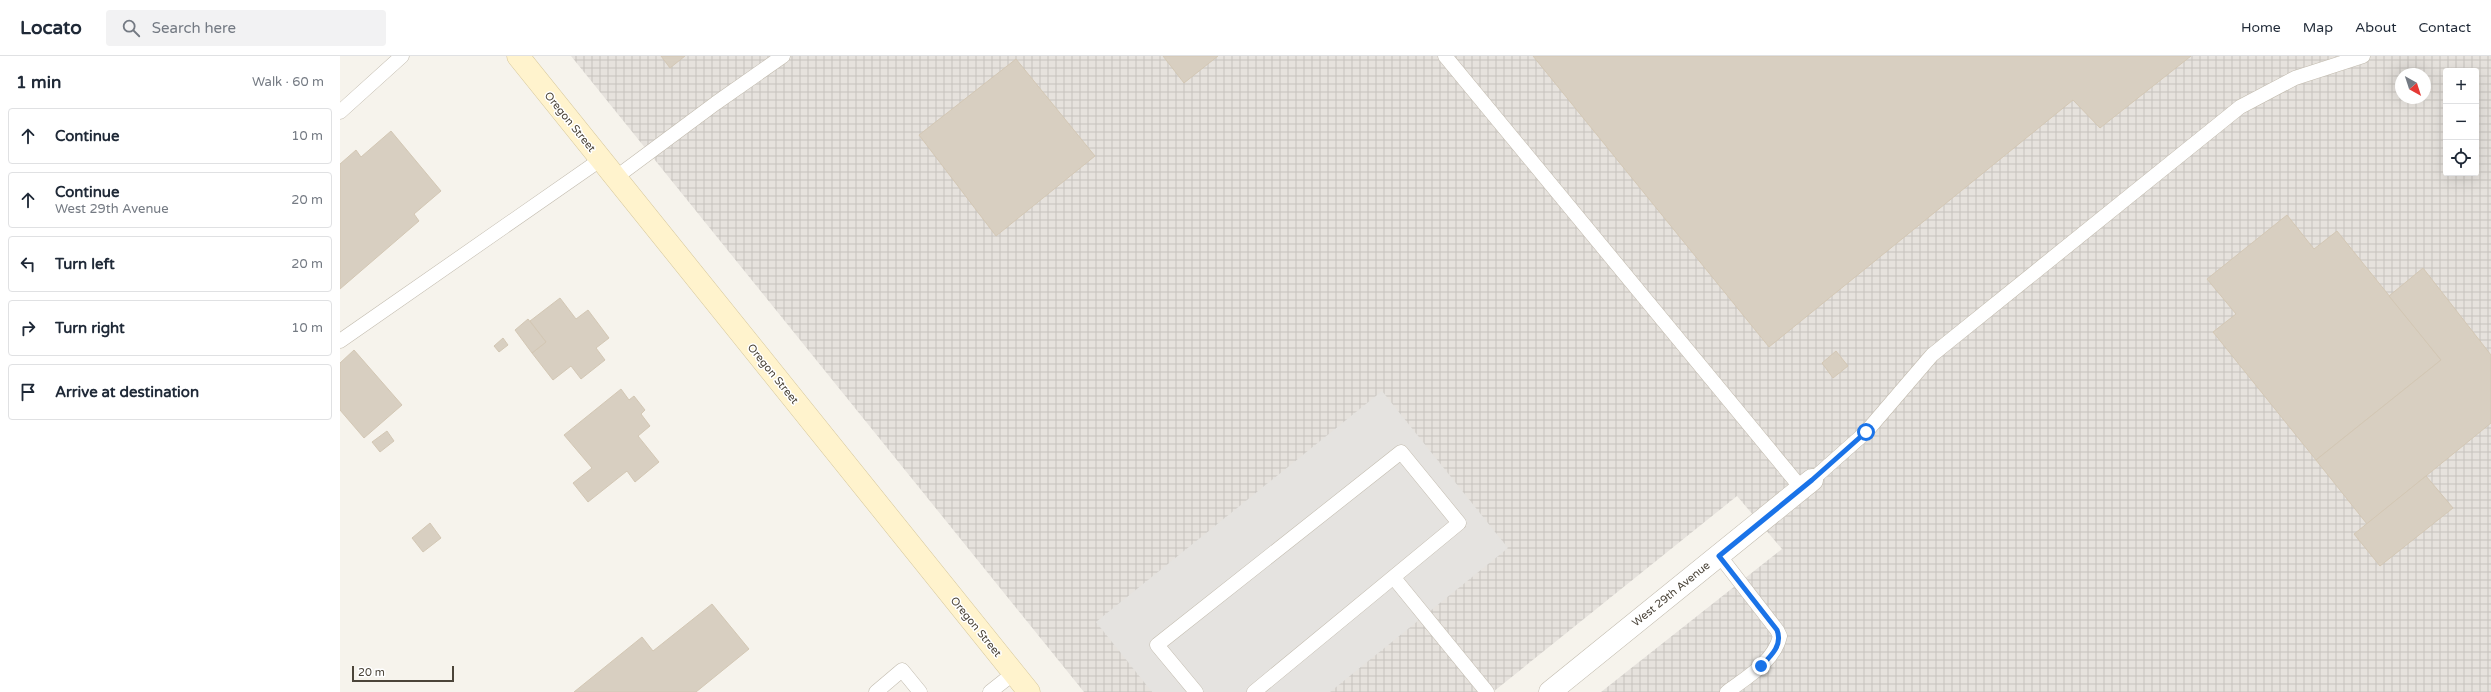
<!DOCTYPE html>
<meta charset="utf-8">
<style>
:root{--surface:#fff;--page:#f2f2f3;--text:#1f2937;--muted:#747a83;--line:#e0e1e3}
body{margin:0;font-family:"Varela Round",sans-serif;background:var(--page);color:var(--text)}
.controls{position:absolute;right:12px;top:12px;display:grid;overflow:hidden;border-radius:4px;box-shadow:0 4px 16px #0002}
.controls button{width:36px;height:36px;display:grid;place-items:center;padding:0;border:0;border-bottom:1px solid var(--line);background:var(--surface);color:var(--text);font:20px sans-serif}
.compass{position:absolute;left:2055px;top:12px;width:36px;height:36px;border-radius:50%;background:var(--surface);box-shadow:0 4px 16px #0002;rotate:141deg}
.scale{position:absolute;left:12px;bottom:10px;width:102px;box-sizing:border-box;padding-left:4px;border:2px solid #4b4439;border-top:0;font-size:11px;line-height:14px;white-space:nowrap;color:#4b4439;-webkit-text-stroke:3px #fff;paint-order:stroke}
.stop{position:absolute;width:12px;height:12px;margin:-9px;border:3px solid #1a73e8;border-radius:50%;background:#fff}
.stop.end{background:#1a73e8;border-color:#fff;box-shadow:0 1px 4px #0008}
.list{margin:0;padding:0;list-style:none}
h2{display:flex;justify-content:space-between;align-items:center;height:52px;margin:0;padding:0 16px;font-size:17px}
h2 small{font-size:13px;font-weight:400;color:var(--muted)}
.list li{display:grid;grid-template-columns:26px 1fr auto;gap:12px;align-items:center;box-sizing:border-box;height:56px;margin:0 8px 8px;padding:0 8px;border:1px solid var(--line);border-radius:4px}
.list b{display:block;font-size:15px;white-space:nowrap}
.list p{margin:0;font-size:13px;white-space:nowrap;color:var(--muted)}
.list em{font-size:13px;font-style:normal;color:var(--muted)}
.icon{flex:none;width:22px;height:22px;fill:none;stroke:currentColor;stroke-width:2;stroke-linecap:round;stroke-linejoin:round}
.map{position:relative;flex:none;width:2151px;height:636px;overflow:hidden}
header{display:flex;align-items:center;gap:24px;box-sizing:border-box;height:56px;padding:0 20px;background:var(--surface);border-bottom:1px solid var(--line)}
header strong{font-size:19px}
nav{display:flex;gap:22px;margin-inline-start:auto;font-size:14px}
.search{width:280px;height:36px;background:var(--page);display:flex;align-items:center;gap:10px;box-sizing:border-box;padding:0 14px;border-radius:4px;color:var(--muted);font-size:15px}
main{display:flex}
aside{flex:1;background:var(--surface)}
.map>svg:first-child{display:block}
</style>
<header>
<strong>Locato</strong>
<div class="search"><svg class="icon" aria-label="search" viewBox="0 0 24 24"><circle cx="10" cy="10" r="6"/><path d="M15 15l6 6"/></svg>Search here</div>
<nav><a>Home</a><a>Map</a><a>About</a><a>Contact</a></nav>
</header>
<main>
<aside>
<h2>1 min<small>Walk · 60 m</small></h2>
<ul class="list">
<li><svg class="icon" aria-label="ahead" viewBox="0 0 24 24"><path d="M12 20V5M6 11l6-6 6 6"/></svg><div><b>Continue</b></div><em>10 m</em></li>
<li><svg class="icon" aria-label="ahead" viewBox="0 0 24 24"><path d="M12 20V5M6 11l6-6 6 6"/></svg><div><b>Continue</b><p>West 29th Avenue</p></div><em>20 m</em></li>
<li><svg class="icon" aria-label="left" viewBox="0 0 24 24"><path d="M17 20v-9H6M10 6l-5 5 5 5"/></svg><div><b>Turn left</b></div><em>20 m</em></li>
<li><svg class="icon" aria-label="right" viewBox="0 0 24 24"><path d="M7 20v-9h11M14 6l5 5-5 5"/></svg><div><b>Turn right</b></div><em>10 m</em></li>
<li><svg class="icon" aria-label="arrive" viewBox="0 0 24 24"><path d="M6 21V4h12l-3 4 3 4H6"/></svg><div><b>Arrive at destination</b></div></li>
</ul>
</aside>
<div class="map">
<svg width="2151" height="636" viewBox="0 0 2151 636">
<defs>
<pattern id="industrial-grid" width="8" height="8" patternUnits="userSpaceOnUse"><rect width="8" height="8" fill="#e6e2dd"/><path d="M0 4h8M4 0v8" fill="none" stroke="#c7c3be"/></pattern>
</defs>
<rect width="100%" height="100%" fill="#f6f3ec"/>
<path fill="url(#industrial-grid)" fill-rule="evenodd" d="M 231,0 L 2151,0 L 2151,636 L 1261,636 L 1442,493 L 1397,440 L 1153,636 L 744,636 ZM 2106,15 L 2136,15 L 2136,117 L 2106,117 ZM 2061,18 L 2085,18 L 2085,42 L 2061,42 Z"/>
<path fill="#e5e3e0" d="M 1042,335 L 1168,492 L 990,636 L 812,636 L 756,566 Z"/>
<g fill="#d8cfc1" stroke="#d3c7b4">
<path d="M 321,0 L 345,0 L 330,12 Z"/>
<path d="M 823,0 L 878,0 L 844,27 Z"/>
<path d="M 1193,0 L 1851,0 L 1760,72 L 1733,44 L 1429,291 Z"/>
<path d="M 676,3 L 755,100 L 656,180 L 579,79 Z"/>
<path d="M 51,75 L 101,135 L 74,158 L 79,165 L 0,233 L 0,108 L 16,94 L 21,101 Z"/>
<path d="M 1947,159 L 1974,193 L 1997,175 L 2101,304 L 1976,404 L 1873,276 L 1896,258 L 1867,223 Z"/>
<path d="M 2083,212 L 2151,299 L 2151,367 L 2027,468 L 1976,404 L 2101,304 L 2049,240 Z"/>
<path d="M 220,242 L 236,263 L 248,254 L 269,282 L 256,292 L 265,304 L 241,323 L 231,310 L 213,324 L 192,297 L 206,286 L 190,265 Z"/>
<path d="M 188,263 L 206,286 L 192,297 L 175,274 Z"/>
<path d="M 163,282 L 168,289 L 159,296 L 154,290 Z"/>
<path d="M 14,294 L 62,349 L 24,382 L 0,354 L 0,307 Z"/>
<path d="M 1496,295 L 1508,310 L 1493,322 L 1482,307 Z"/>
<path d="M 281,333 L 289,344 L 294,340 L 305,354 L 301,358 L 310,370 L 298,380 L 319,406 L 295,426 L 287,415 L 248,446 L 233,427 L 252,412 L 224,379 Z"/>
<path d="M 47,375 L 54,385 L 40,396 L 32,386 Z"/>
<path d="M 2086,420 L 2113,452 L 2040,510 L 2014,478 Z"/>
<path d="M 90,467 L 101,482 L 83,496 L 72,482 Z"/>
<path d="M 372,548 L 409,593 L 356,636 L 234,636 L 302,581 L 313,595 Z"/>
</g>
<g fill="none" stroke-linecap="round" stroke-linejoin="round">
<defs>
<g id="lane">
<path d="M 1105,0 L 1462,433"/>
<path d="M 0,56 L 62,0"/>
<path d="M 275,122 L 376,47 L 443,0"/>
<path d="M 0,285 L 260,104"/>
<path d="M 1472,424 L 1526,376 L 1592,299 L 1900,51 L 1955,22 L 2023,0"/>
<path d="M 1379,499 L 1437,574 L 1440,580 C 1434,606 1407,621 1387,636"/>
<path d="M 1054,522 L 1147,636"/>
<path d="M 536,636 L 562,614 L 580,636"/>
<path d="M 650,636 L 674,617"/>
<path d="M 856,636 L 817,589 L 1061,396 L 1119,467 L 914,636"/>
</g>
<path id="street" d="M 1210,636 L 1472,424"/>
<path id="secondary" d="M 178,0 L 689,636"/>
</defs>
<use href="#lane" stroke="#c2bbae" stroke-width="15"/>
<use href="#street" stroke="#c2bbae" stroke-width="23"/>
<use href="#secondary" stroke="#d6c79b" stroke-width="23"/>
<use href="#lane" stroke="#fff" stroke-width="14"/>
<use href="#street" stroke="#fff" stroke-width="22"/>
<use href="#secondary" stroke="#fff3cd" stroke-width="22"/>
</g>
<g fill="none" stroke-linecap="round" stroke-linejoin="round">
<path stroke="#1a73e8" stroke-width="5" d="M 1421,610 C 1431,600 1443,589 1437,574 L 1379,500 L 1472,424 L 1526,376"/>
</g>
<g text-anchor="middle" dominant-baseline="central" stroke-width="3" stroke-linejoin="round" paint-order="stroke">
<g font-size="11" fill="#4b4439" stroke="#fff">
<text transform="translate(230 66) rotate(51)">Oregon Street</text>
<text transform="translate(433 318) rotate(51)">Oregon Street</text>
<text transform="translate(1331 538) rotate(-39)">West 29th Avenue</text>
<text transform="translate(636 571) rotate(51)">Oregon Street</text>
</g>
</g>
</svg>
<div class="controls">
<button>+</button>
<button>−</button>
<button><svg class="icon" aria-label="locate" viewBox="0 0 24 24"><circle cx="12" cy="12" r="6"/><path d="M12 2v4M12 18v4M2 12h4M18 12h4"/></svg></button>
</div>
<svg class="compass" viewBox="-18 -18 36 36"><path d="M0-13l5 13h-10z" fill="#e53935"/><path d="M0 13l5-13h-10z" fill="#747a83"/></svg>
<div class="scale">20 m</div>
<div class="stop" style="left:1526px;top:376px"></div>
<div class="stop end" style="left:1421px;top:610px"></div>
</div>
</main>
